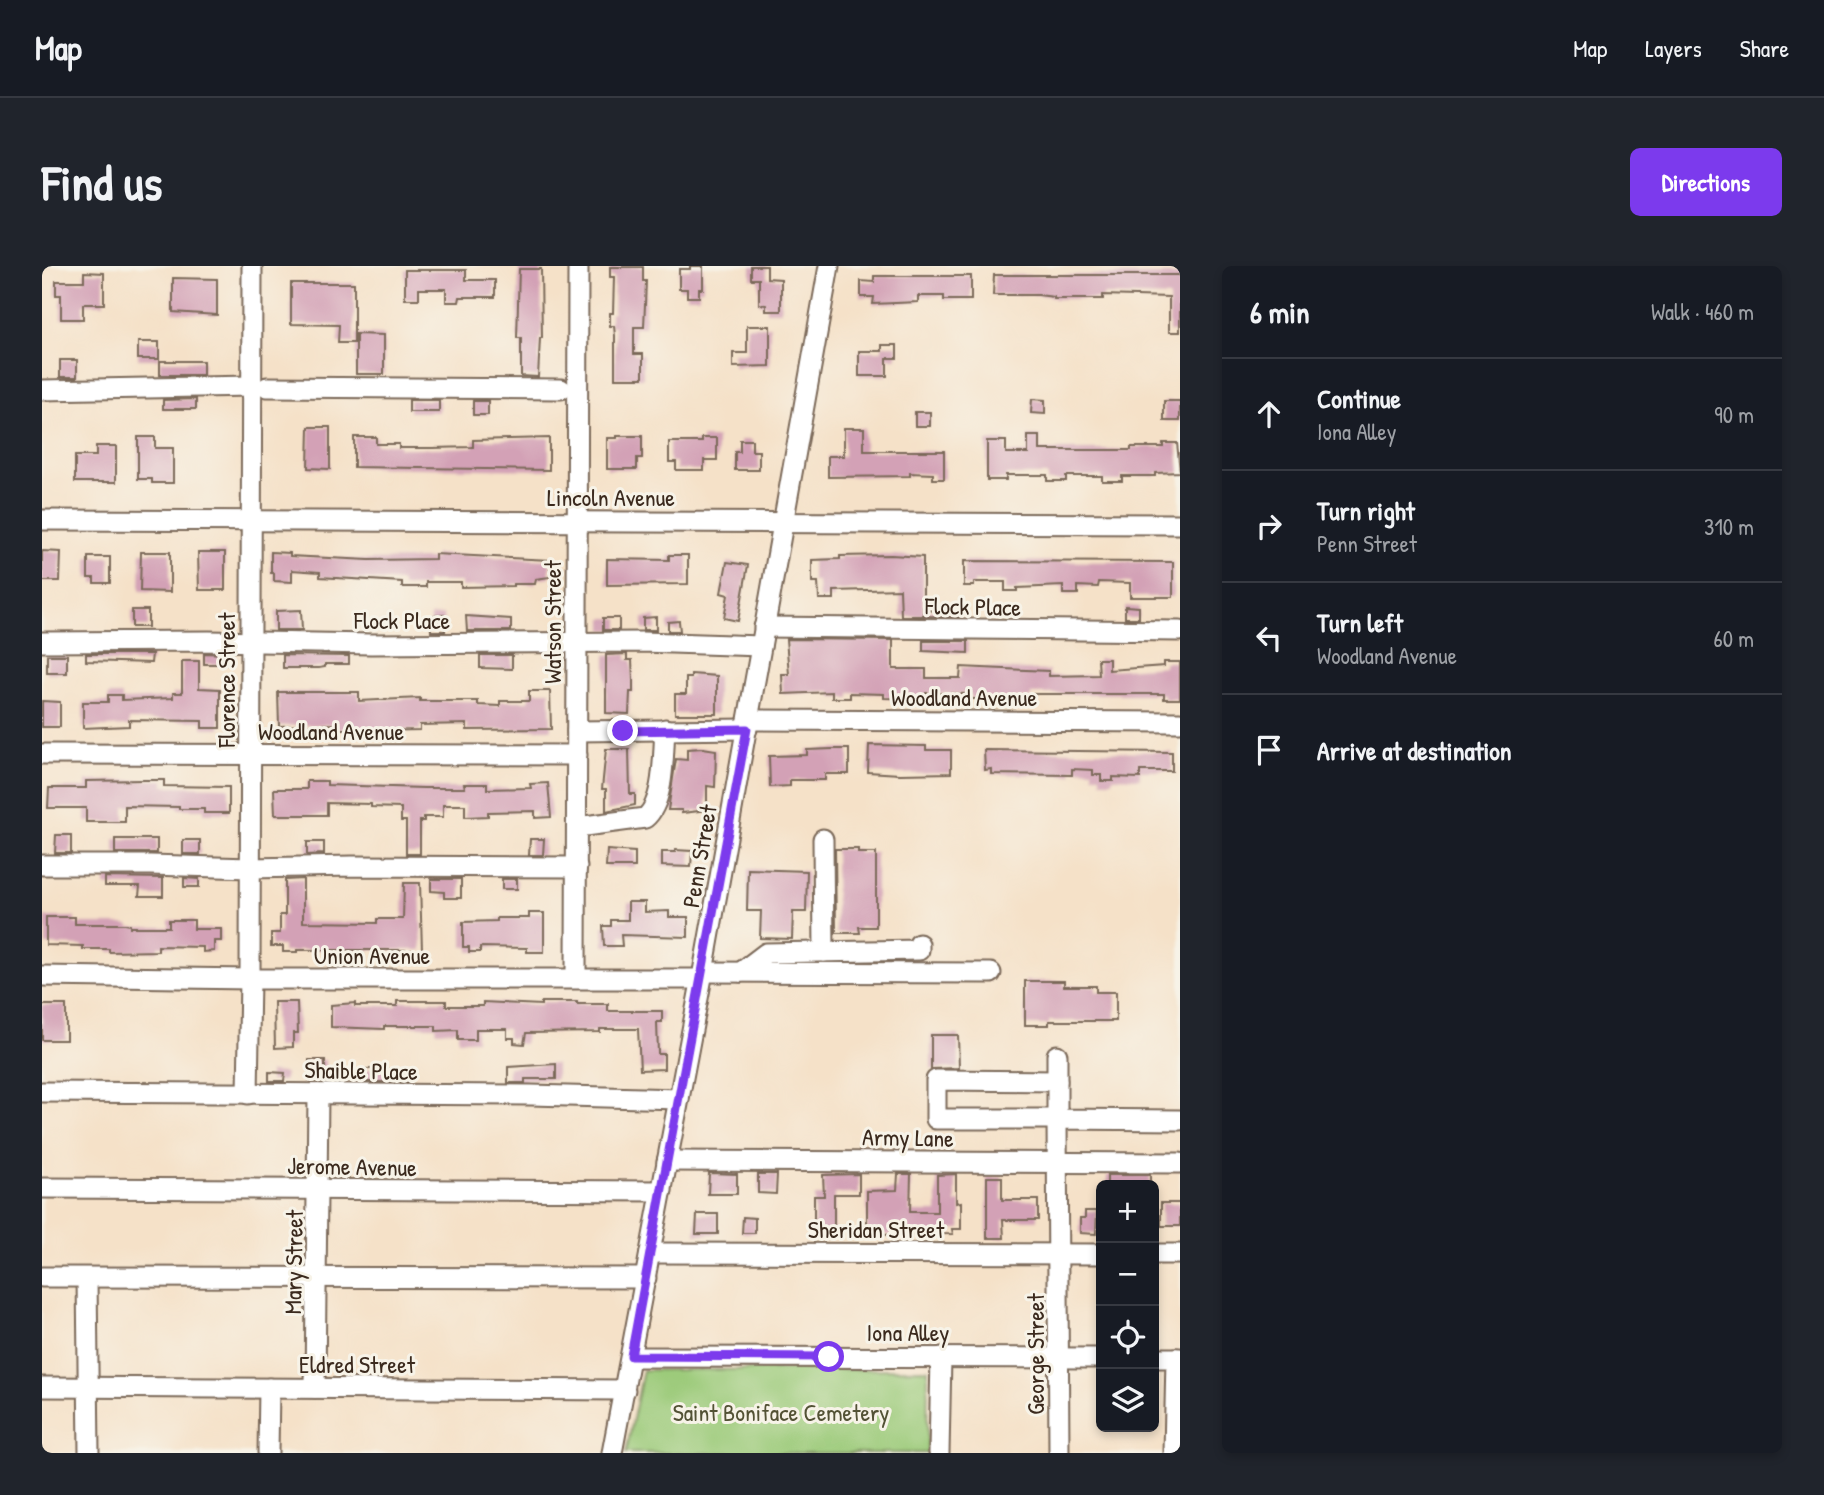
<!DOCTYPE html>
<meta charset="utf-8">
<style>
:root{--surface:#171b24;--page:#20242c;--text:#f1f3f6;--muted:#9ea1a6;--line:#363941;--accent:#7c3aed}
body{margin:0;font-family:"Patrick Hand",sans-serif;background:var(--page);color:var(--text)}
.controls{position:absolute;right:21px;bottom:21px;display:grid;overflow:hidden;border-radius:10px;box-shadow:0 4px 10px #0003}
.controls button{width:63px;height:63px;display:grid;place-items:center;padding:0;border:0;border-bottom:2px solid var(--line);background:var(--surface);color:var(--text);font:35px sans-serif}
.stop{position:absolute;width:21px;height:21px;margin:-16px;border:5px solid #7c3aed;border-radius:50%;background:#fff}
.stop.end{background:#7c3aed;border-color:#fff;box-shadow:0 2px 7px #0008}
.list{margin:0;padding:0;list-style:none}
h2{display:flex;justify-content:space-between;align-items:center;height:91px;margin:0;padding:0 28px;font-size:30px}
h2 small{font-size:23px;font-weight:400;color:var(--muted)}
.list li{display:grid;grid-template-columns:46px 1fr auto;gap:21px;align-items:center;box-sizing:border-box;height:112px;padding:0 28px;border-top:2px solid var(--line)}
.list b{display:block;font-size:26px;white-space:nowrap}
.list p{margin:0;font-size:23px;white-space:nowrap;color:var(--muted)}
.list em{font-size:23px;font-style:normal;color:var(--muted)}
.icon{flex:none;width:38px;height:38px;fill:none;stroke:currentColor;stroke-width:2;stroke-linecap:round;stroke-linejoin:round}
.map{position:relative;flex:none;width:1138px;height:1187px;overflow:hidden;border-radius:10px}
header{display:flex;align-items:center;gap:42px;box-sizing:border-box;height:98px;padding:0 35px;background:var(--surface);border-bottom:2px solid var(--line)}
header strong{font-size:33px}
nav{display:flex;gap:38px;margin-inline-start:auto;font-size:24px}
.intro{display:flex;align-items:center;justify-content:space-between;box-sizing:border-box;height:168px;padding:0 42px}
h1{margin:0;font-size:49px}
.button{padding:18px 32px;border-radius:10px;background:var(--accent);color:#fff;font-size:24px;font-weight:700}
main{display:flex;gap:42px;padding:0 42px}
aside{flex:1;background:var(--surface);border-radius:10px;box-shadow:0 4px 10px #0003}
.map>svg:first-child{display:block}
</style>
<header>
<strong>Map</strong>
<nav><a>Map</a><a>Layers</a><a>Share</a></nav>
</header>
<div class="intro"><h1>Find us</h1><a class="button">Directions</a></div>
<main>
<div class="map">
<svg width="1138" height="1187" viewBox="0 0 1138 1187">
<rect width="100%" height="100%" fill="#f7f3e8"/>
<filter id="ink" filterUnits="userSpaceOnUse"><feTurbulence type="fractalNoise" baseFrequency=".0143" numOctaves="2"/><feDisplacementMap in="SourceGraphic" scale="14" xChannelSelector="R" yChannelSelector="G"/><feConvolveMatrix kernelMatrix="1 2 1 2 8 2 1 2 1" color-interpolation-filters="sRGB"/></filter>
<filter id="wash" filterUnits="userSpaceOnUse"><feTurbulence type="fractalNoise" baseFrequency=".00686" numOctaves="4" result="noise"/><feDisplacementMap in="SourceGraphic" scale="28" xChannelSelector="R" yChannelSelector="G"/><feGaussianBlur stdDeviation="1.57" result="paint"/><feColorMatrix in="noise" values="0 0 0 0 0 0 0 0 0 0 0 0 0 0 0 0 0 1.4 0 .05"/><feComposite in="paint" operator="in"/></filter>
<g filter="url(#wash)">
<rect width="100%" height="100%" fill="#f5e1c8"/>
<path fill="#9bca79" stroke="#6b7a4c" stroke-width="2" d="M 886,1103 L 885,1187 L 584,1187 L 601,1104 Z"/>
<g id="blocks">
<g fill="#d3a1b6">
<path d="M 648,0 L 661,0 L 661,23 L 657,23 L 657,31 L 645,31 L 645,23 L 637,23 L 637,3 L 648,3 Z"/>
<path d="M 709,0 L 725,0 L 725,12 L 739,13 L 739,45 L 724,45 L 724,39 L 717,38 L 717,13 L 709,13 Z"/>
<path d="M 568,1 L 601,1 L 601,15 L 604,15 L 602,61 L 592,61 L 592,88 L 601,88 L 601,112 L 573,112 L 573,70 L 572,60 L 568,60 L 568,47 L 571,47 L 572,11 L 568,11 Z"/>
<path d="M 477,3 L 499,3 L 500,72 L 498,72 L 496,111 L 479,110 L 479,72 L 475,72 Z"/>
<path d="M 363,4 L 424,4 L 424,14 L 453,14 L 453,31 L 418,31 L 417,36 L 404,36 L 404,23 L 377,23 L 377,33 L 363,33 Z"/>
<path d="M 42,6 L 62,7 L 62,38 L 41,38 L 41,53 L 19,53 L 19,29 L 14,29 L 14,15 L 42,15 Z"/>
<path d="M 952,9 L 1138,9 L 1138,66 L 1127,66 L 1127,31 L 1061,29 L 1061,33 L 1012,33 L 1012,31 L 996,29 L 951,29 Z"/>
<path d="M 832,10 L 929,10 L 929,34 L 902,34 L 902,30 L 876,30 L 876,36 L 831,38 L 832,31 L 819,31 L 819,15 L 832,16 Z"/>
<path d="M 131,12 L 175,13 L 175,49 L 131,46 Z"/>
<path d="M 249,17 L 312,17 L 312,77 L 296,77 L 297,59 L 249,58 Z"/>
<path d="M 705,60 L 728,60 L 728,100 L 691,101 L 691,87 L 705,87 Z"/>
<path d="M 314,68 L 342,69 L 342,108 L 314,108 Z"/>
<rect x="96" y="76" width="21" height="17"/>
<path d="M 840,79 L 855,79 L 855,92 L 845,92 L 845,110 L 817,110 L 817,85 L 840,85 Z"/>
<rect x="18" y="94" width="17" height="17"/>
<rect x="118" y="95" width="43" height="14"/>
<path d="M 154,133 L 154,143 L 121,143 L 121,134 Z"/>
<path d="M 990,133 L 1003,134 L 1003,148 L 989,147 Z"/>
<rect x="367" y="134" width="30" height="12"/>
<rect x="431" y="135" width="15" height="14"/>
<rect x="1122" y="135" width="16" height="20"/>
<rect x="873" y="146" width="15" height="14"/>
<path d="M 267,161 L 288,161 L 288,203 L 266,202 Z"/>
<path d="M 802,162 L 822,162 L 822,185 L 902,185 L 902,213 L 891,213 L 891,208 L 868,207 L 868,210 L 786,211 L 786,190 L 802,190 Z"/>
<path d="M 575,170 L 600,170 L 600,192 L 595,192 L 595,203 L 565,203 L 565,172 L 575,172 Z"/>
<path d="M 986,170 L 998,170 L 998,184 L 1089,184 L 1089,181 L 1121,181 L 1121,177 L 1135,177 L 1138,206 L 1113,207 L 1113,210 L 1080,210 L 1080,215 L 1060,215 L 1060,210 L 1024,210 L 1024,215 L 1005,215 L 1005,209 L 964,209 L 964,214 L 945,214 L 945,175 L 964,175 L 964,187 L 986,187 Z"/>
<path d="M 96,171 L 113,171 L 113,182 L 131,182 L 131,217 L 110,217 L 110,213 L 96,213 Z"/>
<path d="M 312,171 L 334,171 L 334,178 L 357,178 L 357,182 L 390,182 L 431,181 L 431,174 L 507,172 L 507,204 L 312,201 Z"/>
<path d="M 660,172 L 675,172 L 675,194 L 662,194 L 662,204 L 634,204 L 634,196 L 627,196 L 627,176 L 660,176 Z"/>
<path d="M 698,174 L 710,174 L 710,185 L 717,185 L 717,204 L 693,204 L 693,186 L 698,186 Z"/>
<path d="M 54,180 L 74,180 L 74,216 L 33,216 L 33,190 L 54,190 Z"/>
<path d="M 0,285 L 19,286 L 18,315 L 0,315 Z"/>
<path d="M 99,286 L 128,286 L 128,326 L 98,325 Z"/>
<path d="M 156,286 L 183,286 L 183,324 L 157,324 Z"/>
<path d="M 229,286 L 248,287 L 248,290 L 327,294 L 393,293 L 393,288 L 508,294 L 508,311 L 494,313 L 493,318 L 471,318 L 471,320 L 419,321 L 419,316 L 384,316 L 384,321 L 360,321 L 360,316 L 278,311 L 278,306 L 250,304 L 250,316 L 232,315 L 232,307 L 229,307 Z"/>
<path d="M 627,289 L 646,289 L 646,318 L 565,319 L 565,293 L 627,294 Z"/>
<path d="M 849,289 L 881,291 L 881,350 L 859,350 L 858,323 L 792,325 L 792,333 L 777,333 L 776,316 L 770,316 L 770,294 L 798,293 L 798,290 Z"/>
<path d="M 46,291 L 68,291 L 68,317 L 52,317 L 52,312 L 46,312 Z"/>
<path d="M 922,295 L 1131,296 L 1131,331 L 1088,331 L 1088,317 L 1057,316 L 1056,321 L 1036,320 L 1036,328 L 1021,328 L 1021,320 L 975,322 L 975,325 L 963,325 L 963,316 L 932,316 L 932,320 L 922,320 Z"/>
<path d="M 685,296 L 706,299 L 696,355 L 682,352 L 686,329 L 679,327 Z"/>
<path d="M 1083,340 L 1097,341 L 1097,352 L 1083,352 Z"/>
<rect x="90" y="344" width="16" height="17"/>
<path d="M 259,344 L 260,364 L 234,364 L 234,345 Z"/>
<path d="M 882,344 L 917,346 L 917,351 L 882,350 Z"/>
<path d="M 402,349 L 403,365 L 389,365 L 388,350 Z"/>
<path d="M 424,350 L 469,353 L 469,365 L 425,365 Z"/>
<path d="M 614,351 L 614,364 L 601,364 L 601,352 Z"/>
<rect x="561" y="352" width="16" height="12"/>
<path d="M 637,355 L 638,365 L 626,365 L 626,356 Z"/>
<path d="M 744,373 L 851,374 L 851,403 L 884,403 L 884,412 L 918,412 L 919,401 L 1007,405 L 1007,410 L 1057,409 L 1056,393 L 1067,393 L 1067,404 L 1122,400 L 1122,396 L 1138,396 L 1138,433 L 1122,433 L 1122,428 L 989,428 L 989,432 L 940,433 L 929,433 L 929,428 L 884,427 L 884,433 L 842,432 L 842,428 L 808,427 L 808,432 L 790,432 L 790,426 L 741,428 L 740,408 L 747,408 Z"/>
<path d="M 881,375 L 926,375 L 926,387 L 881,385 Z"/>
<path d="M 162,387 L 183,388 L 183,398 L 162,398 Z"/>
<path d="M 44,388 L 110,388 L 109,397 L 44,395 Z"/>
<path d="M 585,388 L 585,394 L 590,394 L 591,415 L 591,426 L 588,426 L 587,448 L 564,447 L 564,389 Z"/>
<rect x="5" y="389" width="20" height="18"/>
<path d="M 241,389 L 307,390 L 307,398 L 283,398 L 283,401 L 277,402 L 241,402 Z"/>
<path d="M 438,389 L 470,389 L 470,403 L 438,402 Z"/>
<path d="M 140,395 L 157,395 L 157,422 L 178,423 L 178,462 L 160,462 L 160,455 L 87,454 L 87,460 L 41,462 L 41,436 L 66,436 L 66,429 L 80,429 L 80,434 L 131,432 L 131,427 L 140,427 Z"/>
<path d="M 649,408 L 675,410 L 675,448 L 633,448 L 633,428 L 644,428 L 644,412 L 649,412 Z"/>
<path d="M 487,425 L 508,425 L 509,463 L 425,464 L 425,458 L 378,459 L 378,464 L 329,465 L 329,463 L 294,463 L 294,458 L 237,460 L 236,426 L 317,426 L 317,435 L 378,432 L 378,435 L 436,435 L 436,439 L 458,440 L 458,435 L 487,435 Z"/>
<path d="M 0,435 L 18,436 L 18,461 L 0,461 Z"/>
<path d="M 827,479 L 884,480 L 884,484 L 909,484 L 909,507 L 858,508 L 826,506 Z"/>
<path d="M 661,482 L 674,484 L 673,521 L 665,520 L 665,544 L 640,547 L 640,544 L 626,544 L 634,493 L 645,494 L 645,483 Z"/>
<path d="M 564,483 L 587,483 L 588,528 L 593,528 L 593,539 L 564,545 L 564,523 L 560,523 Z"/>
<path d="M 791,483 L 807,483 L 807,508 L 783,508 L 783,514 L 748,514 L 748,520 L 728,521 L 727,490 L 765,489 L 765,484 Z"/>
<path d="M 942,484 L 1130,486 L 1130,505 L 1098,505 L 1098,512 L 1071,511 L 1071,515 L 1059,515 L 1059,509 L 1051,509 L 1051,504 L 1030,503 L 1030,509 L 949,508 L 949,503 L 943,504 Z"/>
<path d="M 102,514 L 122,514 L 122,520 L 187,521 L 187,547 L 162,547 L 162,543 L 137,543 L 137,541 L 83,540 L 83,556 L 44,556 L 44,542 L 6,542 L 7,522 L 44,522 L 44,515 Z"/>
<path d="M 265,515 L 285,515 L 285,519 L 382,522 L 423,522 L 422,518 L 445,518 L 445,523 L 489,522 L 488,518 L 506,517 L 509,551 L 493,552 L 493,545 L 446,546 L 446,550 L 423,551 L 423,539 L 401,539 L 401,551 L 382,551 L 382,555 L 378,555 L 378,588 L 364,588 L 364,555 L 359,555 L 359,542 L 329,541 L 329,538 L 285,537 L 285,549 L 233,549 L 232,523 L 265,523 Z"/>
<path d="M 14,569 L 29,569 L 29,587 L 13,587 Z"/>
<rect x="73" y="573" width="42" height="14"/>
<path d="M 488,573 L 502,573 L 501,589 L 487,589 Z"/>
<rect x="141" y="574" width="17" height="14"/>
<path d="M 265,576 L 282,576 L 282,588 L 265,589 Z"/>
<path d="M 793,583 L 816,583 L 816,587 L 834,587 L 834,661 L 817,661 L 818,667 L 794,667 Z"/>
<path d="M 565,584 L 593,586 L 593,601 L 564,601 Z"/>
<path d="M 633,584 L 650,585 L 649,601 L 620,600 L 620,586 L 633,586 Z"/>
<path d="M 706,603 L 765,605 L 764,646 L 751,646 L 750,673 L 718,672 L 719,645 L 705,645 Z"/>
<path d="M 63,611 L 121,612 L 121,630 L 97,630 L 98,620 L 63,620 Z"/>
<path d="M 142,612 L 157,613 L 157,621 L 142,621 Z"/>
<path d="M 261,613 L 261,656 L 335,657 L 335,653 L 361,653 L 362,617 L 378,617 L 380,684 L 255,684 L 255,686 L 241,686 L 241,680 L 229,680 L 229,667 L 238,667 L 238,649 L 243,649 L 243,614 Z"/>
<path d="M 389,613 L 419,613 L 419,632 L 402,632 L 402,626 L 389,625 Z"/>
<rect x="460" y="613" width="15" height="10"/>
<path d="M 586,636 L 603,636 L 603,646 L 627,645 L 627,651 L 646,651 L 646,671 L 579,669 L 580,680 L 562,680 L 561,660 L 569,660 L 569,654 L 586,654 Z"/>
<path d="M 487,647 L 502,647 L 502,686 L 485,686 L 485,682 L 438,681 L 438,686 L 427,686 L 427,681 L 421,681 L 421,656 L 455,655 L 455,652 L 487,652 Z"/>
<path d="M 4,651 L 33,651 L 33,658 L 83,658 L 88,659 L 88,661 L 127,661 L 127,654 L 152,654 L 152,663 L 179,663 L 179,675 L 172,675 L 172,685 L 161,686 L 161,681 L 116,680 L 116,685 L 67,686 L 67,683 L 41,683 L 41,680 L 4,679 Z"/>
<path d="M 983,715 L 1022,715 L 1022,720 L 1054,720 L 1054,726 L 1074,726 L 1074,755 L 1007,755 L 1007,759 L 983,759 Z"/>
<path d="M 355,735 L 404,735 L 404,740 L 441,740 L 441,736 L 499,739 L 499,736 L 535,736 L 535,738 L 566,738 L 566,745 L 620,745 L 620,756 L 615,756 L 616,788 L 622,788 L 622,803 L 598,804 L 596,763 L 558,763 L 558,766 L 484,767 L 482,778 L 472,777 L 472,772 L 465,772 L 465,763 L 434,763 L 434,774 L 416,774 L 416,764 L 394,765 L 394,760 L 342,760 L 342,763 L 289,761 L 289,739 L 313,737 L 313,740 L 355,740 Z"/>
<path d="M 232,736 L 255,736 L 256,767 L 251,767 L 251,781 L 233,782 Z"/>
<rect x="0" y="739" width="24" height="35"/>
<path d="M 889,769 L 916,769 L 917,802 L 889,803 Z"/>
<rect x="267" y="794" width="16" height="20"/>
<path d="M 514,798 L 514,813 L 483,813 L 483,817 L 466,817 L 466,801 Z"/>
<path d="M 323,803 L 368,803 L 367,816 L 322,816 Z"/>
<path d="M 227,806 L 243,807 L 242,815 L 227,815 Z"/>
<path d="M 667,907 L 695,908 L 695,928 L 666,928 Z"/>
<path d="M 716,908 L 735,908 L 734,928 L 716,927 Z"/>
<path d="M 817,908 L 817,928 L 792,928 L 792,969 L 772,969 L 772,930 L 782,930 L 781,909 Z"/>
<path d="M 856,908 L 869,908 L 868,946 L 895,946 L 895,909 L 914,908 L 914,937 L 919,936 L 919,963 L 910,963 L 911,968 L 825,969 L 825,925 L 855,924 Z"/>
<rect x="1065" y="909" width="43" height="10"/>
<path d="M 945,911 L 960,911 L 960,934 L 996,934 L 996,954 L 961,954 L 962,972 L 945,972 Z"/>
<rect x="1119" y="937" width="19" height="23"/>
<path d="M 1043,945 L 1055,945 L 1054,968 L 1038,967 L 1038,952 L 1043,952 Z"/>
<path d="M 655,948 L 676,948 L 676,968 L 654,968 Z"/>
<path d="M 701,951 L 713,952 L 713,967 L 700,967 Z"/>
</g>
</g>
</g>
<g filter="url(#ink)">
<use href="#blocks" fill-opacity="0" stroke="#7c6a5a" stroke-width="2"/>
<g fill="none" stroke-linecap="round" stroke-linejoin="round">
<defs>
<g id="minor">
<path d="M 225,121 L 519,123"/>
<path d="M 0,124 L 209,120"/>
<path d="M 0,254 L 1138,258"/>
<path d="M 722,361 L 1138,365"/>
<path d="M 0,376 L 167,375 L 329,378 L 600,376 L 719,380"/>
<path d="M 706,454 L 1138,456"/>
<path d="M 535,465 L 705,463"/>
<path d="M 0,488 L 535,489"/>
<path d="M 535,561 L 603,552 C 623,536 621,487 623,463"/>
<path d="M 781,573 L 782,686"/>
<path d="M 0,599 L 108,599 L 208,602 L 310,600 L 535,601"/>
<path d="M 661,706 L 949,707"/>
<path d="M 699,706 L 724,687 L 877,684 L 877,678"/>
<path d="M 0,710 L 208,713 L 659,713"/>
<path d="M 534,712 L 536,0"/>
<path d="M 1015,789 L 1015,815"/>
<path d="M 0,826 L 489,829 L 637,833"/>
<path d="M 206,828 L 208,713 L 210,0"/>
<path d="M 625,895 L 1138,897"/>
<path d="M 0,922 L 620,925"/>
<path d="M 608,987 L 1059,988"/>
<path d="M 1112,988 L 1138,988"/>
<path d="M 0,1011 L 604,1012"/>
<path d="M 45,1012 L 47,1187"/>
<path d="M 589,1091 L 1059,1092"/>
<path d="M 1112,1092 L 1138,1092"/>
<path d="M 0,1121 L 583,1124"/>
<path d="M 273,1122 L 276,828"/>
<path d="M 226,1187 L 227,1122"/>
<path d="M 570,1187 L 661,706 L 787,0"/>
<path d="M 897,1187 L 899,1091"/>
<path d="M 1017,1187 L 1015,853 L 894,853 L 894,814 L 1015,815 L 1015,853 L 1138,854"/>
<path d="M 1132,1187 L 1134,1092"/>
</g>
</defs>
<use href="#minor" stroke="#7c6a5a" stroke-width="23"/>
<use href="#minor" stroke="#fff" stroke-width="19"/>
</g>
</g>
<g fill="none" stroke-linecap="round" stroke-linejoin="round" filter="url(#ink)">
<path stroke="#7c3aed" stroke-width="9" d="M 581,465 L 705,463 L 589,1090 L 787,1091"/>
</g>
<g text-anchor="middle" dominant-baseline="central" stroke-width="6" stroke-linejoin="round" paint-order="stroke">
<g font-size="24" fill="#3b2a1e" stroke="#f7f3e8">
<text x="569" y="231">Lincoln Avenue</text>
<text transform="translate(931 340) rotate(1)">Flock Place</text>
<text x="360" y="354">Flock Place</text>
<text transform="translate(510 356) rotate(-90)">Watson Street</text>
<text transform="translate(184 414) rotate(-90)">Florence Street</text>
<text x="922" y="431">Woodland Avenue</text>
<text x="289" y="465">Woodland Avenue</text>
<text transform="translate(657 590) rotate(-80)">Penn Street</text>
<text x="330" y="689">Union Avenue</text>
<text transform="translate(319 804) rotate(1)">Shaible Place</text>
<text transform="translate(866 871) rotate(1)">Army Lane</text>
<text transform="translate(310 900) rotate(1)">Jerome Avenue</text>
<text x="834" y="963">Sheridan Street</text>
<text transform="translate(251 996) rotate(-89)">Mary Street</text>
<text x="866" y="1066">Iona Alley</text>
<text transform="translate(993 1088) rotate(-90)">George Street</text>
<text x="315" y="1098">Eldred Street</text>
</g>
<g font-size="24" fill="#535235" stroke="#f7f3e8">
<text x="739" y="1146">Saint Boniface Cemetery</text>
</g>
</g>
</svg>
<div class="controls">
<button>+</button>
<button>−</button>
<button><svg class="icon" aria-label="locate" viewBox="0 0 24 24"><circle cx="12" cy="12" r="6"/><path d="M12 2v4M12 18v4M2 12h4M18 12h4"/></svg></button>
<button><svg class="icon" aria-label="layers" viewBox="0 0 24 24"><path d="M12 4l9 5-9 5-9-5zM3 14l9 5 9-5"/></svg></button>
</div>
<div class="stop" style="left:787px;top:1091px"></div>
<div class="stop end" style="left:581px;top:465px"></div>
</div>
<aside>
<h2>6 min<small>Walk · 460 m</small></h2>
<ul class="list">
<li><svg class="icon" aria-label="ahead" viewBox="0 0 24 24"><path d="M12 20V5M6 11l6-6 6 6"/></svg><div><b>Continue</b><p>Iona Alley</p></div><em>90 m</em></li>
<li><svg class="icon" aria-label="right" viewBox="0 0 24 24"><path d="M7 20v-9h11M14 6l5 5-5 5"/></svg><div><b>Turn right</b><p>Penn Street</p></div><em>310 m</em></li>
<li><svg class="icon" aria-label="left" viewBox="0 0 24 24"><path d="M17 20v-9H6M10 6l-5 5 5 5"/></svg><div><b>Turn left</b><p>Woodland Avenue</p></div><em>60 m</em></li>
<li><svg class="icon" aria-label="arrive" viewBox="0 0 24 24"><path d="M6 21V4h12l-3 4 3 4H6"/></svg><div><b>Arrive at destination</b></div></li>
</ul>
</aside>
</main>
